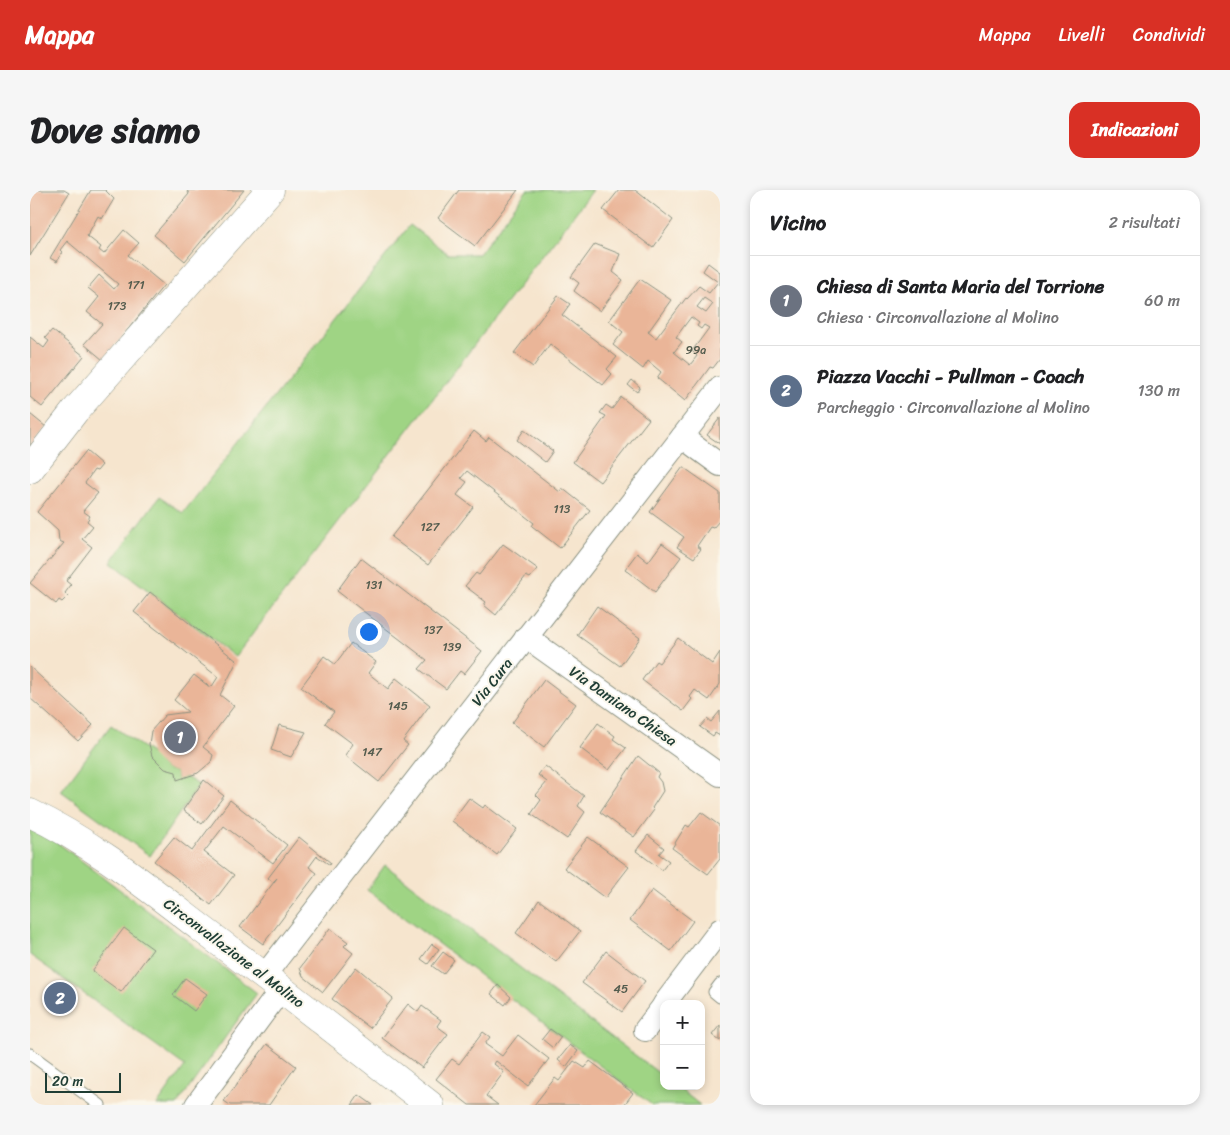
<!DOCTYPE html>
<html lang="it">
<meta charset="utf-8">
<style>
:root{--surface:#fff;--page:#f6f6f6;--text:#202124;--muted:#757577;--line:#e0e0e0;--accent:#d93025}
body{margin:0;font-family:Sriracha,sans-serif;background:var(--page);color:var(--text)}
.controls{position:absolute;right:15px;bottom:15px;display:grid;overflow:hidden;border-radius:10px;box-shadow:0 2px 8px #0003}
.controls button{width:45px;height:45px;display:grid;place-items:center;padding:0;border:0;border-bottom:1px solid var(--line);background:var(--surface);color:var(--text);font:25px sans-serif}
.scale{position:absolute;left:15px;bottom:12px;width:76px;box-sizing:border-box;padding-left:5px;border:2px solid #1f3d34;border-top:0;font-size:14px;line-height:18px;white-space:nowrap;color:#1f3d34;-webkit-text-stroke:4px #fbf7ec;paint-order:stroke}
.you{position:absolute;left:338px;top:441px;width:18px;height:18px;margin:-12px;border:4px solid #fff;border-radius:50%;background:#1a73e8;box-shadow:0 0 0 8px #1a73e833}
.badge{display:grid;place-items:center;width:32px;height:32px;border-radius:50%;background:var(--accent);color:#fff;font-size:16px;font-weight:700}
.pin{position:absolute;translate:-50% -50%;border:2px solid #fff;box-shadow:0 1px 5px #0006}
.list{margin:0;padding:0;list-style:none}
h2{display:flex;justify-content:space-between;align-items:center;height:65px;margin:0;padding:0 20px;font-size:21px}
h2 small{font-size:16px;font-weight:400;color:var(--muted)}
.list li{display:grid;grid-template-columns:32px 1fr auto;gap:15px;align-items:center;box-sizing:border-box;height:90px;padding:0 20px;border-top:1px solid var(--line)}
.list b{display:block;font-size:19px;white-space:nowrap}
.list p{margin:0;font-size:16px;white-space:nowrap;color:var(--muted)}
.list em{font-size:16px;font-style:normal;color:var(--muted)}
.map{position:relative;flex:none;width:690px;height:915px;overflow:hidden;border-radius:15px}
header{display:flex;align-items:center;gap:30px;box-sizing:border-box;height:70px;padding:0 25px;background:var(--accent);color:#fff}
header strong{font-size:24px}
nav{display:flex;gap:28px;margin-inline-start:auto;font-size:18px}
.intro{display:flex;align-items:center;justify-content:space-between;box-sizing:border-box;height:120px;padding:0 30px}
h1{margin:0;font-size:35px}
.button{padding:12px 22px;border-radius:15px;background:var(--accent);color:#fff;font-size:18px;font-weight:700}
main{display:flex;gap:30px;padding:0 30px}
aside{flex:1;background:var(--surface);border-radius:15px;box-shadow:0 2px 8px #0003}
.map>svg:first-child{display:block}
</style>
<header>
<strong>Mappa</strong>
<nav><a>Mappa</a><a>Livelli</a><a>Condividi</a></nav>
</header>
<div class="intro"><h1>Dove siamo</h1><a class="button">Indicazioni</a></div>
<main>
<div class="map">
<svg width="690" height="915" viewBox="0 0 690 915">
<rect width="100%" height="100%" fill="#fbf7ec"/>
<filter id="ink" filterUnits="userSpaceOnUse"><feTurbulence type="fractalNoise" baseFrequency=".02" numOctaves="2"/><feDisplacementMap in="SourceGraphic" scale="10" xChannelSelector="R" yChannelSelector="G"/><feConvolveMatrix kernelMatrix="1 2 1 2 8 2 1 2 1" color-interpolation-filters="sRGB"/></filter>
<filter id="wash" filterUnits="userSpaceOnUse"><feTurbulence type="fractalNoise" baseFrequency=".0096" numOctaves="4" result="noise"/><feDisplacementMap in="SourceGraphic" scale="20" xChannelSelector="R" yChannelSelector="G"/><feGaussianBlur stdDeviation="1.12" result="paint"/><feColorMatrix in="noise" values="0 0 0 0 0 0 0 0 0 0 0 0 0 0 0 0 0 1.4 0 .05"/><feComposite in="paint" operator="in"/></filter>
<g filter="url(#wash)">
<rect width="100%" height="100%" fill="#f6e5ce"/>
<g fill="#9fd484" stroke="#5f885c">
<path d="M 497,0 L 563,0 L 205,467 L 81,372 L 129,307 L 153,323 L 380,35 L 418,64 L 449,64 Z"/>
<path d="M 81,535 L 121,563 L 135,579 L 146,582 L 147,589 L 156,587 L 169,595 L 120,666 L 31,601 Z"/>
<path d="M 0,637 L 16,644 L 227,803 L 147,915 L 127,915 L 155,876 L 0,765 Z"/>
<path d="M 355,675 L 634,887 L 634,896 L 646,896 L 670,915 L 622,915 L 337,700 Z"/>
</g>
<g id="blocks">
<g fill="#eab598" fill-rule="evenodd">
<path d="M 0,0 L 34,0 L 39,3 L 0,66 Z"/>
<path d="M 61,0 L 75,0 L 84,9 L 72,29 L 68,26 L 57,46 L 71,57 L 69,60 L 74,64 L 94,40 L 109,53 L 98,65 L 134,95 L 73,170 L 54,154 L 72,134 L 57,122 L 69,107 L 58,98 L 69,85 L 84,99 L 88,94 L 37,51 L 30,60 L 32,62 L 27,72 L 20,68 Z"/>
<path d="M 157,0 L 214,0 L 155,71 L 124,45 L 159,4 Z"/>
<path d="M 429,0 L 488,0 L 445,56 L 408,28 Z"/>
<path d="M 589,0 L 605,0 L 643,30 L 623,58 L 573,20 Z"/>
<path d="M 565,54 L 590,64 L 583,82 L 593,90 L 570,121 L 544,101 L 549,93 L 541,87 Z"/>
<path d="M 678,73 L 690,82 L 690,169 L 683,178 L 680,177 L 655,211 L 627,188 L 631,182 L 618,171 L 613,179 L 583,155 L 593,142 L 579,131 L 610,89 L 641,110 L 618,142 L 626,148 L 656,108 L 657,109 L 669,96 L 679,103 L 688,92 L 673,81 ZM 674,108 L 683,114 L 676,123 L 667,117 ZM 661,127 L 669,133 L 667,136 L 671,139 L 674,135 L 679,138 L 662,161 L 667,166 L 660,175 L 644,162 L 652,152 L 646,147 Z"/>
<path d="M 528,106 L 540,114 L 532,125 L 587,167 L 577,179 L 582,184 L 573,195 L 520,154 L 503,177 L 484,163 Z"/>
<path d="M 22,140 L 54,166 L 12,217 L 0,207 L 0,147 L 14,158 L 19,151 L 15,148 Z"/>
<path d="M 602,190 L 610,197 L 607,202 L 598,195 Z"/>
<path d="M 591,207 L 619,229 L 570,292 L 543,272 L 576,226 L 570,223 L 576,215 L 582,219 Z"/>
<path d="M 0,224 L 16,237 L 0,257 Z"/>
<path d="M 690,228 L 690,254 L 677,245 Z"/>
<path d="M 494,240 L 523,261 L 515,272 L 487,250 Z"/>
<path d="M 444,241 L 456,251 L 459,247 L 530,302 L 532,298 L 560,320 L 530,358 L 502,336 L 504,333 L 437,281 L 431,288 L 437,292 L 427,305 L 443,317 L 398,375 L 361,347 Z"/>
<path d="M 56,261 L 72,275 L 67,281 L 64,280 L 55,293 L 68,303 L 53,321 L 60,326 L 57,331 L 63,336 L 52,349 L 62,357 L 36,391 L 41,395 L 35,403 L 38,406 L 32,412 L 29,410 L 26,414 L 0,393 L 34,353 L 29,351 L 28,341 L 7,322 Z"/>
<path d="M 653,277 L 690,303 L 690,330 L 683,338 L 680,337 L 667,356 L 671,359 L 664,368 L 647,357 L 654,347 L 620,322 Z"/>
<path d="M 632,353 L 651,367 L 625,402 L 595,379 L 607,363 L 618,372 Z"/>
<path d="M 473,354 L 508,379 L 500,388 L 496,386 L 466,425 L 454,415 L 456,412 L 435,396 L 446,383 L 449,385 Z"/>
<path d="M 331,368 L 452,461 L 434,484 L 430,481 L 416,499 L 389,479 L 397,470 L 307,401 Z"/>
<path d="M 120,402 L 207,471 L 190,505 L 204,516 L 173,557 L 183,565 L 181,572 L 168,583 L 147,590 L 146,582 L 135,579 L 122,566 L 119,554 L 121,541 L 135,525 L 158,522 L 144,510 L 164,485 L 181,498 L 188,487 L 104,422 Z"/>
<path d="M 567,416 L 610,448 L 590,476 L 547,445 Z"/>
<path d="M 648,448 L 682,474 L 690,462 L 690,494 L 679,510 L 665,500 L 660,507 L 662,509 L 653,521 L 612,490 L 626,471 L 629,473 Z"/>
<path d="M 321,453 L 346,472 L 338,483 L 358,499 L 366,488 L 400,515 L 373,551 L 378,555 L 349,592 L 315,565 L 323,554 L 295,533 L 304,522 L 271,497 L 294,466 L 305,474 Z"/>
<path d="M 0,477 L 63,535 L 48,551 L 0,508 Z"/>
<path d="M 514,490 L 546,514 L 514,557 L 482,533 Z"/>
<path d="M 690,521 L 690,546 L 685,543 L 683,546 L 670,537 L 677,529 L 681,532 Z"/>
<path d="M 568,533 L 585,546 L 583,549 L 596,558 L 579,580 L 550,558 Z"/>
<path d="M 249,535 L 276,542 L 261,567 L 241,560 Z"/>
<path d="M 608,566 L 629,583 L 627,587 L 631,592 L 633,601 L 622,618 L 624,620 L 604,647 L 570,622 Z"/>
<path d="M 515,576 L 554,606 L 548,616 L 555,622 L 537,649 L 501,624 L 511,610 L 506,605 L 517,592 L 508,585 Z"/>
<path d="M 174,590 L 194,606 L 172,634 L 153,620 Z"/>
<path d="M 439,608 L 453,618 L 455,615 L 487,639 L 467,665 L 422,631 Z"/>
<path d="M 200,610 L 257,655 L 243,673 L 194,636 L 174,662 L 204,685 L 181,715 L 124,671 L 144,647 L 162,661 Z"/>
<path d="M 671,622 L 690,636 L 690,669 L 678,684 L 642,658 L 656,635 L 659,637 Z"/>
<path d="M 618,645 L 634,658 L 629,664 L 639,671 L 632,680 L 606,661 Z"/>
<path d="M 269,647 L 301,673 L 300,675 L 287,666 L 279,677 L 287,683 L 233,754 L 210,737 L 247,688 L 243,692 L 238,688 Z"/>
<path d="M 558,647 L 599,677 L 575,708 L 534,678 Z"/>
<path d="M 622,700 L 663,731 L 641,761 L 600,730 Z"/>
<path d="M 509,710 L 550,741 L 526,772 L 486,743 Z"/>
<path d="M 94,738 L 123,759 L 91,802 L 62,781 Z"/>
<path d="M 300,738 L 318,752 L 314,756 L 323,763 L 293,802 L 273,786 L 270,778 Z"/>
<path d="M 402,754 L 409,759 L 398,774 L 391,769 Z"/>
<path d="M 576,761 L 615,791 L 592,822 L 552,793 Z"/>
<path d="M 413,762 L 424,770 L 413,784 L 402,776 Z"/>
<path d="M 326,777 L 363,808 L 340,838 L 302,809 Z"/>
<path d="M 155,788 L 177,804 L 164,821 L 143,805 Z"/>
<path d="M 468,795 L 481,807 L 475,815 L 461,804 Z"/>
<path d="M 378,814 L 388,822 L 392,816 L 411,830 L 407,836 L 418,844 L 392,878 L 352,848 Z"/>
<path d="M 690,835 L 690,851 L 682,845 Z"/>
<path d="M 520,839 L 531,847 L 523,858 L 512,849 Z"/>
<path d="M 453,842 L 460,847 L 455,854 L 472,866 L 488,845 L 519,869 L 498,896 L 466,871 L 464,874 L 474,882 L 456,906 L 468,915 L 439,915 L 406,889 L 422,869 L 429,874 Z"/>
<path d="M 237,854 L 266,876 L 239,915 L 200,915 L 194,911 Z"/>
<path d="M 540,855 L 548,861 L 536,877 L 528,870 Z"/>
<path d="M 544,871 L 555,878 L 560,871 L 603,903 L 594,915 L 504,915 L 525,888 L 529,891 Z"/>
<path d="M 329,905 L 343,915 L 322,915 Z"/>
</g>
</g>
</g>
<g filter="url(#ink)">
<use href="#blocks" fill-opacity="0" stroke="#8a9181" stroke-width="1"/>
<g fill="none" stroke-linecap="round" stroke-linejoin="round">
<defs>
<g id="service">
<path d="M 690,794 L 684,802 L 690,807"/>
<path d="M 0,864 L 70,915"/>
</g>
<g id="minor">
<path d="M 652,247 L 690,275"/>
<path d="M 496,447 L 690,585"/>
<path d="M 234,786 L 690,198"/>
<path d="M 634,814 L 690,740"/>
<path d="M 615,840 L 634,815"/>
<path d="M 166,915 L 252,798"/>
</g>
<g id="tertiary">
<path d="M 0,279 L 45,221 L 240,0"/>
<path d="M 0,623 C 63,653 117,697 172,739 C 249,797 325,856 400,915"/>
</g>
</defs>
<use href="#service" stroke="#8a9181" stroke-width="13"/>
<use href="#minor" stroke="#8a9181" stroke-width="24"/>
<use href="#tertiary" stroke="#8a9181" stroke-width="29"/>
<use href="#service" stroke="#fff" stroke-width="11"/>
<use href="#minor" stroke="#fff" stroke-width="22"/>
<use href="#tertiary" stroke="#fff" stroke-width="28"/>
</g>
</g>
<g text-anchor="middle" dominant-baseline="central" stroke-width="4" stroke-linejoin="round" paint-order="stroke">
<g font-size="12" fill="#525b4d">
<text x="106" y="95">171</text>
<text x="87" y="116">173</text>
<text x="666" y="160">99a</text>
<text x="532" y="319">113</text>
<text x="400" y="337">127</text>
<text x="344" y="395">131</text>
<text x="403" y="440">137</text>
<text x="422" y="457">139</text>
<text x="368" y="516">145</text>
<text x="342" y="562">147</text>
<text x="591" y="799">45</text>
</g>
<g font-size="15" fill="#1f3d34" stroke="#fbf7ec">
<text transform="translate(462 492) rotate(-52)">Via Cura</text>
<text transform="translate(593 516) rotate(35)">Via Damiano Chiesa</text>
<text transform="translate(204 763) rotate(37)">Circonvallazione al Molino</text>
</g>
</g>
</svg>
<div class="controls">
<button>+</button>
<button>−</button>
</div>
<div class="scale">20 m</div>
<div class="you"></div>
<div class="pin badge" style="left:150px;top:547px;background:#6b7280">1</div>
<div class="pin badge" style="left:30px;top:808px;background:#5c6f8a">2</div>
</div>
<aside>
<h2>Vicino<small>2 risultati</small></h2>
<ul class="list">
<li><span class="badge" style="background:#6b7280">1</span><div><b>Chiesa di Santa Maria del Torrione</b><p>Chiesa · Circonvallazione al Molino</p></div><em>60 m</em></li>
<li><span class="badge" style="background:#5c6f8a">2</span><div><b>Piazza Vacchi - Pullman - Coach</b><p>Parcheggio · Circonvallazione al Molino</p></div><em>130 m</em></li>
</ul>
</aside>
</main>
